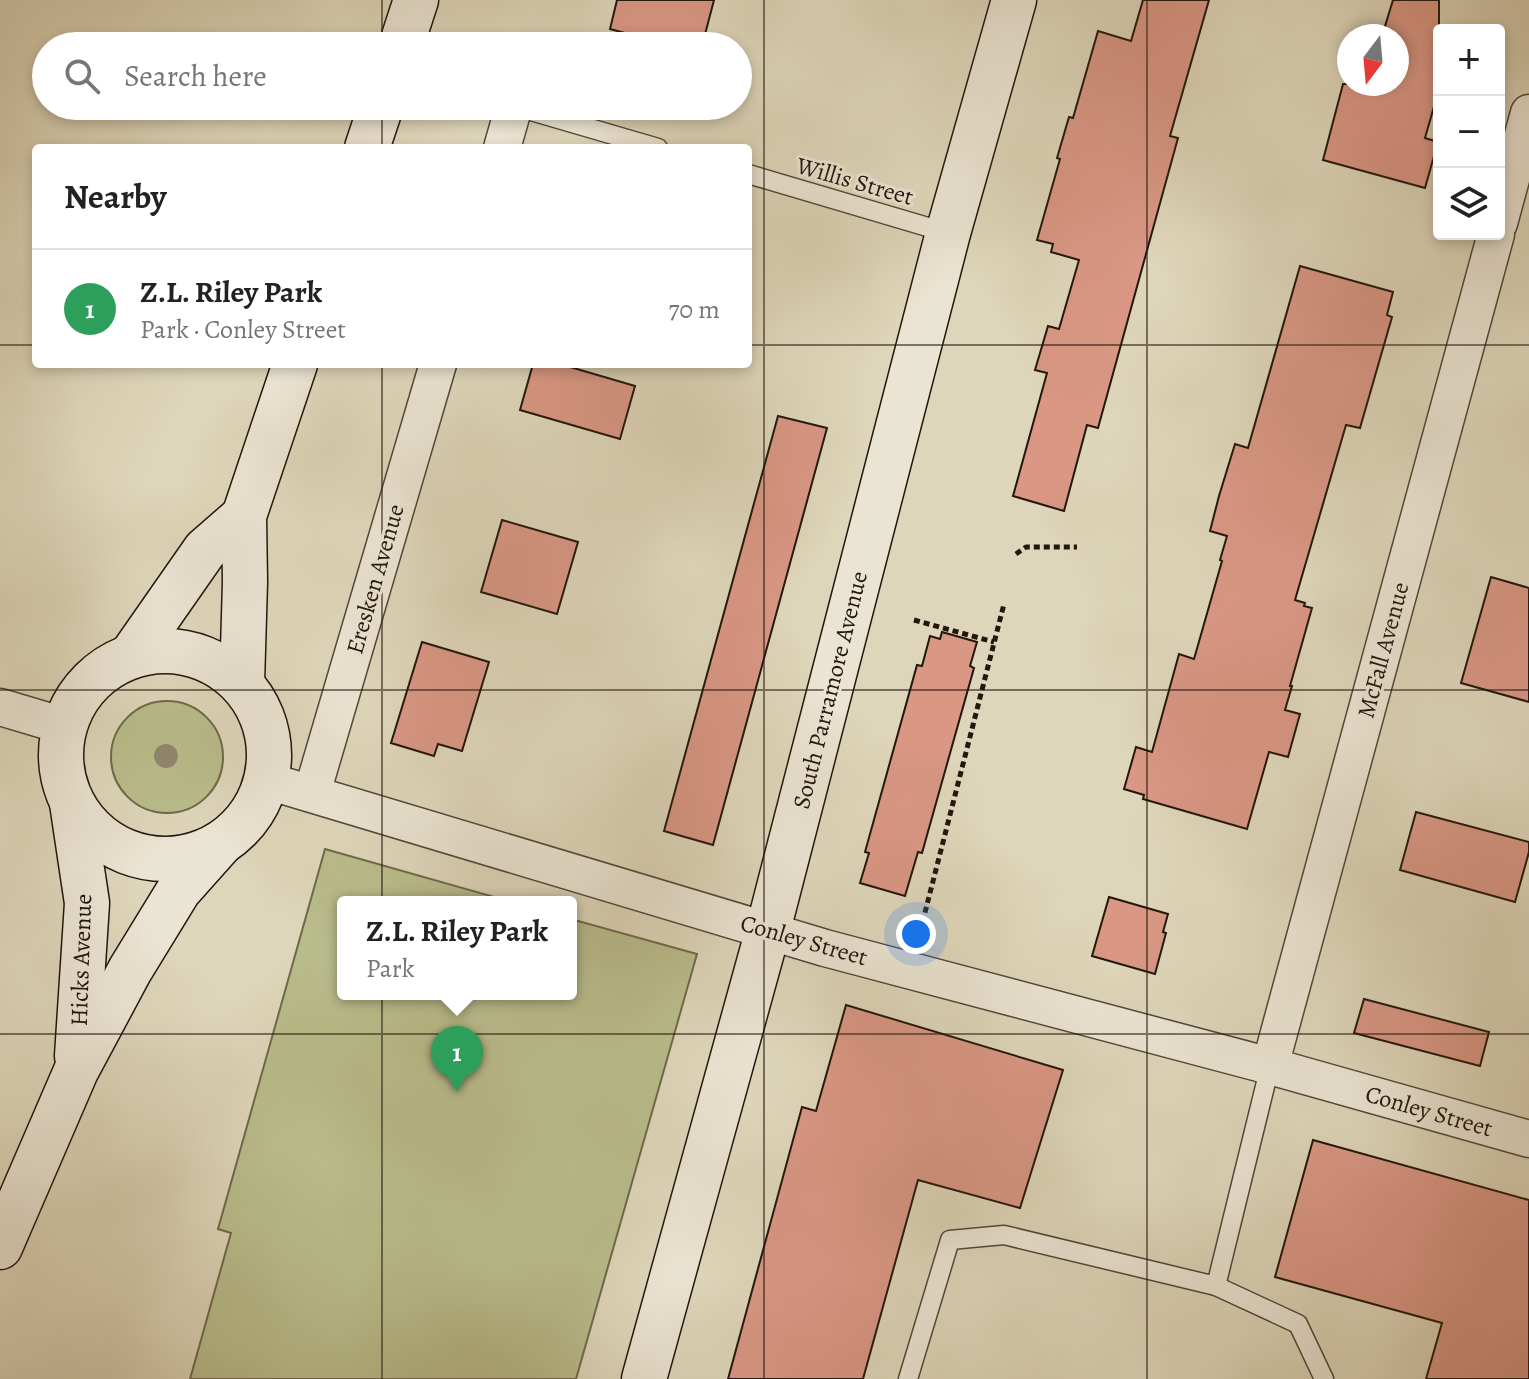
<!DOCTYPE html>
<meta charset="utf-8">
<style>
:root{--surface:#fff;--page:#f6f6f6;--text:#222;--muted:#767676;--line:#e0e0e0;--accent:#db2777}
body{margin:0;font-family:Alegreya,serif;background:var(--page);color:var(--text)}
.controls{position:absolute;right:24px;top:24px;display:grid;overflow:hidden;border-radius:8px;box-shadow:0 4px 12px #0003}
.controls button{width:72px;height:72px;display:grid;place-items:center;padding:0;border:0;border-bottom:2px solid var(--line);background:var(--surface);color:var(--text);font:40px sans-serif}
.compass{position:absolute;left:1337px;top:24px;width:72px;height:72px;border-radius:50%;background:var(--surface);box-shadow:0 4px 12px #0003;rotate:196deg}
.you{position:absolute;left:916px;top:934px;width:28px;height:28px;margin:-20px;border:6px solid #fff;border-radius:50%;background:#1a73e8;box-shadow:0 0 0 12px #1a73e833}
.badge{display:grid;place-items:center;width:52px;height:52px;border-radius:50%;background:var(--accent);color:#fff;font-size:26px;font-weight:700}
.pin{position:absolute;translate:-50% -66px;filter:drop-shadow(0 2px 4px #0008)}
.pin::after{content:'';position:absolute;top:42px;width:28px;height:24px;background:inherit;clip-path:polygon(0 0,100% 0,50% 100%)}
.popup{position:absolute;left:337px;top:896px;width:240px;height:104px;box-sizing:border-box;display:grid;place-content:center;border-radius:8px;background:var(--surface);filter:drop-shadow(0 2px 6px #0005);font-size:26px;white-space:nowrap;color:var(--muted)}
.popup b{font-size:30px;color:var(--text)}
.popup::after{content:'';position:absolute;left:50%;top:100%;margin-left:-16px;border:16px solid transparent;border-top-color:var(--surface)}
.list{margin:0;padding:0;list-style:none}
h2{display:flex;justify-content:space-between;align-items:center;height:104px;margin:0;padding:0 32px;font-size:34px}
h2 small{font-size:26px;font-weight:400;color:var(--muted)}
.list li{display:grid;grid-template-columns:52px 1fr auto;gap:24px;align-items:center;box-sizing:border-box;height:120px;padding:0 32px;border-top:2px solid var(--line)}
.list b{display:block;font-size:30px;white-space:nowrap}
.list p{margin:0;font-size:26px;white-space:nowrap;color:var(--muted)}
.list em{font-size:26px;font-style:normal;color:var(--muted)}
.icon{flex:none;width:44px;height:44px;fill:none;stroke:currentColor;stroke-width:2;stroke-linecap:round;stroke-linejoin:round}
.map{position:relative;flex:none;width:1529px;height:1379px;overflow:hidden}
.search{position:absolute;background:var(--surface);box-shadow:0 4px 12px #0003;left:32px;top:32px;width:720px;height:88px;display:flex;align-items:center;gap:20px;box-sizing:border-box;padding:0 28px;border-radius:44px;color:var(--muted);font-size:30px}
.panel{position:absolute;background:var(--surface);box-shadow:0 4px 12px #0003;left:32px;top:144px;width:720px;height:224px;border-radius:8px}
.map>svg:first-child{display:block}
</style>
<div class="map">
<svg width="1529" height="1379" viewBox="0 0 1529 1379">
<rect width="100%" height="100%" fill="#ded6ba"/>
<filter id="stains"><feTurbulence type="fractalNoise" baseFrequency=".0025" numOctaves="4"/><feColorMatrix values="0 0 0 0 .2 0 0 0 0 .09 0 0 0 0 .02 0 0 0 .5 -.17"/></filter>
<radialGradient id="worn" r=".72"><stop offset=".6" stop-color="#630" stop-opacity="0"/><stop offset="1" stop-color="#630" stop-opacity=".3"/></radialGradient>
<g fill="#b9bc8b" stroke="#6e694c" stroke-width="2">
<circle cx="167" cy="757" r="56"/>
<path d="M 325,849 L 512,902 L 343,902 L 343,994 L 571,994 L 571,919 L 697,954 L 576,1379 L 190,1379 L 231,1233 L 218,1229 Z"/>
</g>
<g fill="#d99784" stroke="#22160e" stroke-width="2">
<path d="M 617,0 L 714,0 L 702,46 L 673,46 L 610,29 Z"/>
<path d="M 1143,0 L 1209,0 L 1170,136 L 1178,138 L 1098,428 L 1087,425 L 1064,511 L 1013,496 L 1047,373 L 1035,370 L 1048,326 L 1059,329 L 1079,260 L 1051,252 L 1053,244 L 1037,240 L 1060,159 L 1057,158 L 1069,117 L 1073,118 L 1098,31 L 1131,41 Z"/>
<path d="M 1393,0 L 1439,0 L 1439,89 L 1425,138 L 1438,142 L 1425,188 L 1323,160 L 1343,84 L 1397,84 L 1397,36 L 1382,36 Z"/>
<path d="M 1300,266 L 1393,292 L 1387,315 L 1392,317 L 1360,428 L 1346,425 L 1295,600 L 1305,603 L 1304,606 L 1312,608 L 1290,686 L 1292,686 L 1285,710 L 1300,714 L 1288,757 L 1269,752 L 1247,829 L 1143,799 L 1144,795 L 1124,789 L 1136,747 L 1152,752 L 1179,654 L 1194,659 L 1222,561 L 1220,560 L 1227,536 L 1210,531 L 1219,496 L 1235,444 L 1248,448 Z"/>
<path d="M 533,364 L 560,364 L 635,386 L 620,439 L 520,410 Z"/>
<path d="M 778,416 L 827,428 L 713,845 L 664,831 Z"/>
<path d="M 502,520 L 578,542 L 557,614 L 481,592 Z"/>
<path d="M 1491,577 L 1529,588 L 1529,702 L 1461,683 Z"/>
<path d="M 942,632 L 977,642 L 970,666 L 974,668 L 922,853 L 918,852 L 905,896 L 860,883 L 869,853 L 865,852 L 917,665 L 922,666 L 930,636 L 940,639 Z"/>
<path d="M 422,642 L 489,662 L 462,751 L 438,744 L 434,756 L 391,743 Z"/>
<path d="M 1416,812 L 1529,842 L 1529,852 L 1515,902 L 1400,870 Z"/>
<path d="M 1109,897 L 1168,914 L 1163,932 L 1166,933 L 1155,974 L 1092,956 Z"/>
<path d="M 1364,999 L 1489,1032 L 1480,1066 L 1354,1033 Z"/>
<path d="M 846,1005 L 1063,1070 L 1020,1208 L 918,1180 L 863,1379 L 728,1379 L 802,1107 L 816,1111 Z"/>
<path d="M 1313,1140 L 1529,1200 L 1529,1379 L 1426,1379 L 1442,1323 L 1275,1277 Z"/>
</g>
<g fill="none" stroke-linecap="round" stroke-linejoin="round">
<defs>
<g id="lane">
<path d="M 514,106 L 658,148"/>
<path d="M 748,174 L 948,233"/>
<path d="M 1216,1286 L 1298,1324 L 1324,1379"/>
<path d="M 908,1379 L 950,1240 L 1004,1235 L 1216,1286 L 1270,1066"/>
</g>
<g id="street">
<path d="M 502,148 L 514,106"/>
<path d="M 1499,223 L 1529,113"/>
<path d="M 0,707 L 64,726"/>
<path d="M 268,781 L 825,948 L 1270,1066 L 1529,1139"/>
<path d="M 312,793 L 438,364"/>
<path d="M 1270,1066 L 1496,234"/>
</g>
<g id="secondary">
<path d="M 401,46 L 416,0"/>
<path d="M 367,148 L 381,106"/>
<circle cx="165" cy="755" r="104"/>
<path d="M 131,656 L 205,550 L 244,516"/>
<path d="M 242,683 L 245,582 L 244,516 L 295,364"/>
<path d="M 72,803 L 87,903 L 77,1056"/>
<path d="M 0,1247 L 76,1071 L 130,970 L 179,890 L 220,844"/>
<path d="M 644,1379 L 768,930 L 948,233 L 1014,0"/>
</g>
</defs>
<use href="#lane" stroke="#514639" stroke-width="21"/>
<use href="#street" stroke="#514639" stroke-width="39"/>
<use href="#secondary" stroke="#22160e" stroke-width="47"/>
<g stroke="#22160e" stroke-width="5" stroke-dasharray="6 4" stroke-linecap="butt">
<path d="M 1016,554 L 1026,547 L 1077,547"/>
<path d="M 914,620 L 994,642"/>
<path d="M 920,932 L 1004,604"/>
</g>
<use href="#lane" stroke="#eae4d2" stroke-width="18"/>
<use href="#street" stroke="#eae4d2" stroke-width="36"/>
<use href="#secondary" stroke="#eae4d2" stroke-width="44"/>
</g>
<circle fill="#8f8870" cx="166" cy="756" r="12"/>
<path fill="none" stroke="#22160e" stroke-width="2" stroke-opacity="0.55" d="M 382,0 L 382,46M 764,0 L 764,1379M 1147,0 L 1147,1379M 382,106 L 382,148M 0,345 L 36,345M 748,345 L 1529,345M 382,364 L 382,1379M 0,690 L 1529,690M 0,1034 L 1529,1034"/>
<g text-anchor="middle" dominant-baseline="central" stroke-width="6" stroke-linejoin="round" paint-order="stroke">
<g font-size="24" fill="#22160e" stroke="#eae4d2">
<text transform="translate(855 181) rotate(16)">Willis Street</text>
<text transform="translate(375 579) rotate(-74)">Eresken Avenue</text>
<text transform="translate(1383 650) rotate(-75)">McFall Avenue</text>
<text transform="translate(830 690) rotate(-76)">South Parramore Avenue</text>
<text transform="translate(804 940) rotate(16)">Conley Street</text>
<text transform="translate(81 960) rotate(-88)">Hicks Avenue</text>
<text transform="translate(1429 1111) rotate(16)">Conley Street</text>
</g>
</g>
<rect width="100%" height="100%" filter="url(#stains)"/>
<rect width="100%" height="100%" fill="url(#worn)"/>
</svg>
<div class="controls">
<button>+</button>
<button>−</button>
<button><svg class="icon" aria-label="layers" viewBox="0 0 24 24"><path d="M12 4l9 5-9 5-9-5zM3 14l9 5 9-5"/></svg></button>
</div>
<svg class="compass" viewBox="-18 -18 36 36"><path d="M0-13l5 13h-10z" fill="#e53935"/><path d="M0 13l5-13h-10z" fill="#767676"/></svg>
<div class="you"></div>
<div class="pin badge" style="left:457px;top:1092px;background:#2e9e5b">1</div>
<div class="popup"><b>Z.L. Riley Park</b>Park</div>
<div class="search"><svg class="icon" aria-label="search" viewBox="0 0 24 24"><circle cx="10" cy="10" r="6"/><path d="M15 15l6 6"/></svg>Search here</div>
<section class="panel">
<h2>Nearby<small></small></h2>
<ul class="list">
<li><span class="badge" style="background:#2e9e5b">1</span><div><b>Z.L. Riley Park</b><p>Park · Conley Street</p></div><em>70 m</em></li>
</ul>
</section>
</div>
